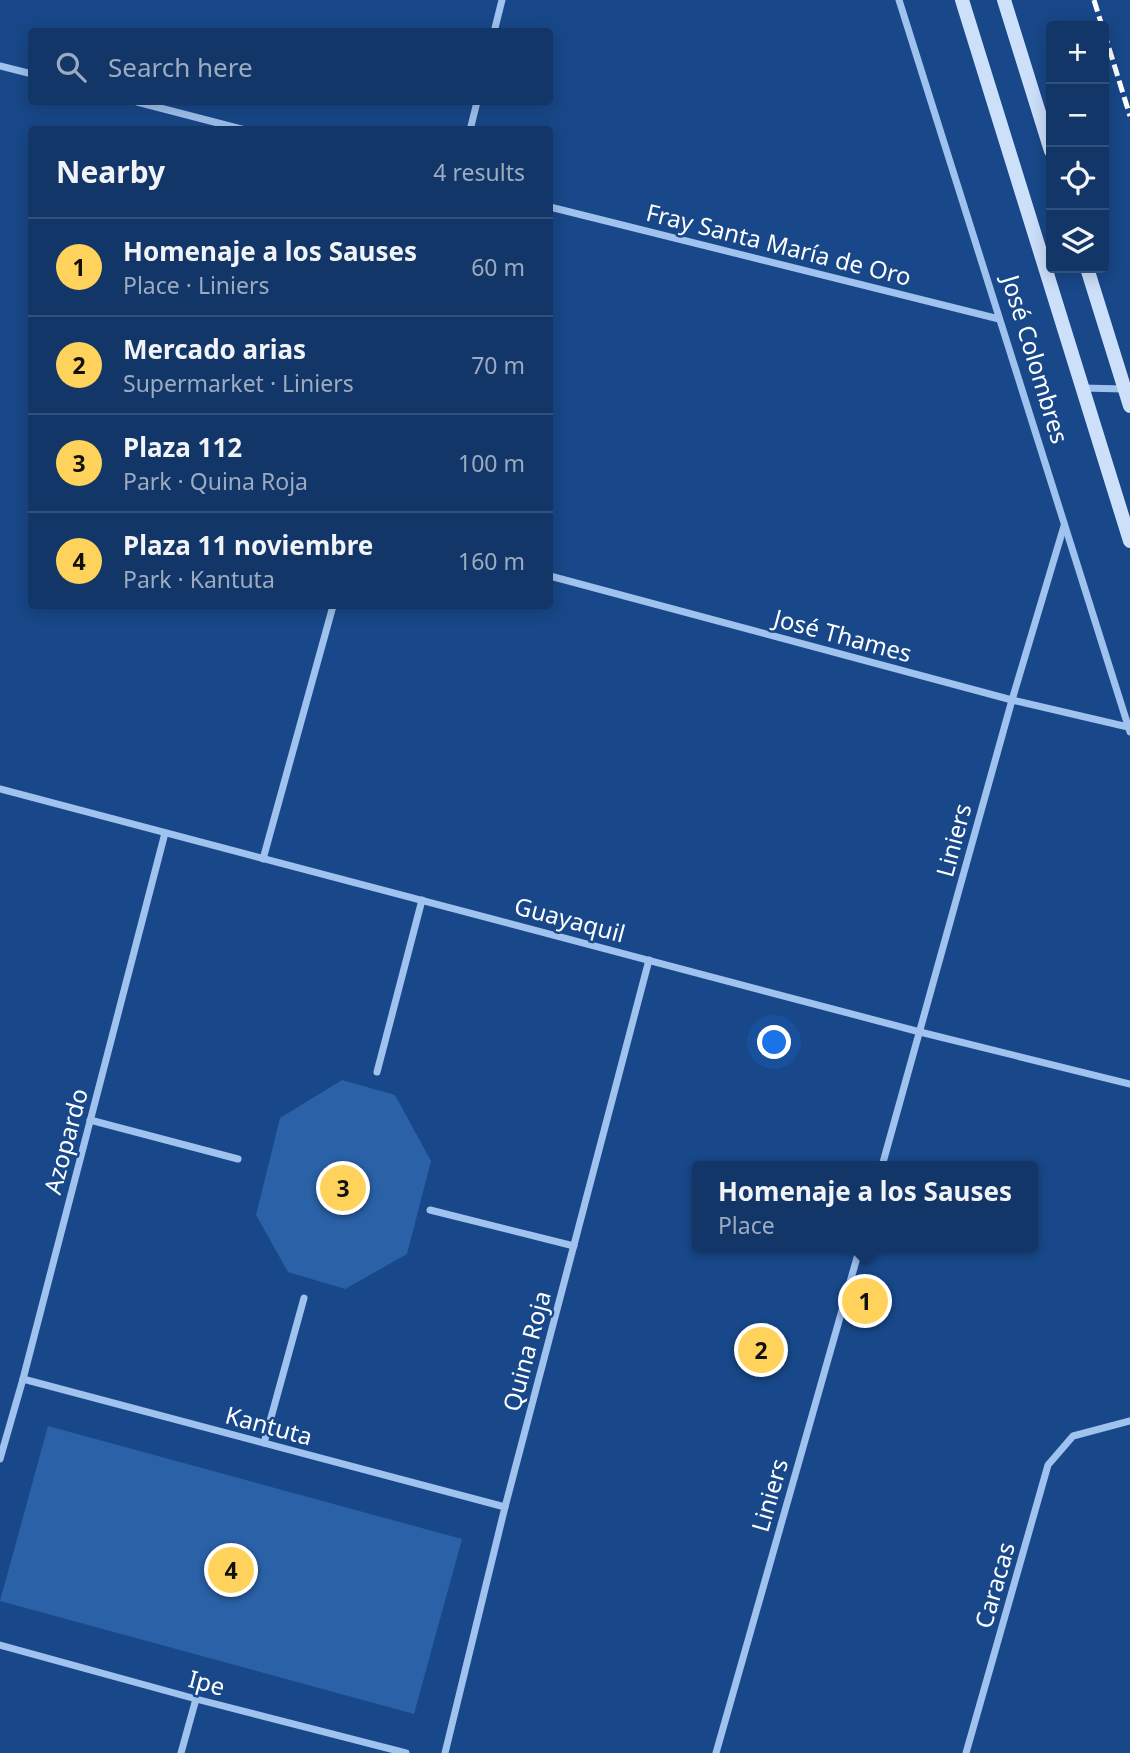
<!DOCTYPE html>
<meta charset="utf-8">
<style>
:root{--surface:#123667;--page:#1b3e6d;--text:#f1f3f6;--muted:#9cabc0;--line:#31507b;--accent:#ffd25c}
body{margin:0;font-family:"Noto Sans",sans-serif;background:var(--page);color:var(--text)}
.controls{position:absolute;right:21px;top:21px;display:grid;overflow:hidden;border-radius:7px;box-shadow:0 4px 18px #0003}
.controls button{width:63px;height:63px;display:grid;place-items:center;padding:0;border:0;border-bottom:2px solid var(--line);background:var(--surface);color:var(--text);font:35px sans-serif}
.you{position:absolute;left:775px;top:1043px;width:24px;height:24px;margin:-18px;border:5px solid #fff;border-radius:50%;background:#1a73e8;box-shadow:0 0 0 10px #1a73e833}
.badge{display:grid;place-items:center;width:46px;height:46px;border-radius:50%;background:var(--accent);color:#111;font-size:23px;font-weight:700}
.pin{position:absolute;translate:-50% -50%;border:4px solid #fff;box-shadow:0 2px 7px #0006}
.popup{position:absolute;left:692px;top:1161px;width:346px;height:91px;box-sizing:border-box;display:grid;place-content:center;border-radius:7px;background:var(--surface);filter:drop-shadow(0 2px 5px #0005);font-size:23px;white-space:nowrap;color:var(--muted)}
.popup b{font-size:26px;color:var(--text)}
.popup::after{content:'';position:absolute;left:50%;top:100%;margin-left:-14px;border:14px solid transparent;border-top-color:var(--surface)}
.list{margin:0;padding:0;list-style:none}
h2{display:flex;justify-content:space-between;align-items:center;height:91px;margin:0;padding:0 28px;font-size:30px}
h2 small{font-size:23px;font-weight:400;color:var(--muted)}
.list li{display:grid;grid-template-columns:46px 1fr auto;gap:21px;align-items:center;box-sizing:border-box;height:98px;padding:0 28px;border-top:2px solid var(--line)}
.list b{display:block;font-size:26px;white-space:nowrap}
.list p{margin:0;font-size:23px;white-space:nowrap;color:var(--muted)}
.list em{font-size:23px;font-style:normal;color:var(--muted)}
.icon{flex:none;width:38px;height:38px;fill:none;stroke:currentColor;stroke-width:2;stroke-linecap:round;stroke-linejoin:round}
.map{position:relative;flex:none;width:1130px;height:1753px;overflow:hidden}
.search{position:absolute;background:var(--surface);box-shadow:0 4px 18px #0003;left:28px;top:28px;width:525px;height:77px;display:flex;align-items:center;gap:18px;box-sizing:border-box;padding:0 24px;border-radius:7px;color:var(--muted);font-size:26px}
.panel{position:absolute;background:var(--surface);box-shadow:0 4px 18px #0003;left:28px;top:126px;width:525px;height:483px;border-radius:7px}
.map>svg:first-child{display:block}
</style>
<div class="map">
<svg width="1130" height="1753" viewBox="0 0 1130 1753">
<rect width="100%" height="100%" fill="#184889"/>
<g fill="#2a61a7">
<path d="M 342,1080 L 395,1095 L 431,1161 L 407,1254 L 345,1289 L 288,1272 L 256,1215 L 280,1118 Z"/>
<path d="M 48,1426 L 462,1539 L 414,1714 L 0,1601 Z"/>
</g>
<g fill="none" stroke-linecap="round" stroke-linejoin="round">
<g stroke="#a0c2ee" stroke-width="7">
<path d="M 899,0 L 1130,732"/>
<path d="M 494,32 L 502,0"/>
<path d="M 0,66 L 32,74"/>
<path d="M 137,102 L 245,130"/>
<path d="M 470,130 L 477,102"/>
<path d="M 550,207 L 999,319"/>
<path d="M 1083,388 L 1124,389"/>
<path d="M 550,576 L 1012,700 L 1128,727"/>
<path d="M 0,789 L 920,1032 L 1130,1084"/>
<path d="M 263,859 L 333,606"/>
<path d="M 377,1072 L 422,900"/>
<path d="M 90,1120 L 238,1159"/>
<path d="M 882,1166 L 1012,700 L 1064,526"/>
<path d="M 430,1210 L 574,1246"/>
<path d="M 23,1379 L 505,1507"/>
<path d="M 264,1443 L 304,1298"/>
<path d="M 0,1459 L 23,1379 L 165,833"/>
<path d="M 0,1645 L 196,1699 L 406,1753"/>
<path d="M 181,1753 L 196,1699"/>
<path d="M 445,1753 L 505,1507 L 649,960"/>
<path d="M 716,1753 L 860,1247"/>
<path d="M 966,1753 L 1048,1465 L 1073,1436 L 1130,1421"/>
</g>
<g stroke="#cde0fa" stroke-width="14">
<path d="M 962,0 L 1130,541"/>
<path d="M 1004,0 L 1051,151"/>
<path d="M 1087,268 L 1130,406"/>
</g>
<g stroke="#fff" stroke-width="5" stroke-dasharray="12 5" stroke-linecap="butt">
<path d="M 1094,0 L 1102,26"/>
<path d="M 1104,32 L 1130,116"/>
</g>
</g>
<g text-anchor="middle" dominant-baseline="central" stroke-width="5" stroke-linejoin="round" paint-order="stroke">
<g font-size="24" fill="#fff" stroke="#184889">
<text transform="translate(779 244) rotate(14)">Fray Santa María de Oro</text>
<text transform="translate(1036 359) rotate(73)">José Colombres</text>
<text transform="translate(843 635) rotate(15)">José Thames</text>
<text transform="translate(953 840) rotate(-75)">Liniers</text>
<text transform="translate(570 919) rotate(15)">Guayaquil</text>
<text transform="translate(65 1141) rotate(-75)">Azopardo</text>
<text transform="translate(526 1351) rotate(-75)">Quina Roja</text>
<text transform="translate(269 1425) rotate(15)">Kantuta</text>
<text transform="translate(769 1495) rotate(-74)">Liniers</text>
<text transform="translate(994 1585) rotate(-74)">Caracas</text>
<text transform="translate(207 1682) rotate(15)">Ipe</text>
</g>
</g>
</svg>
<div class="controls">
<button>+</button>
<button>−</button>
<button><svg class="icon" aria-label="locate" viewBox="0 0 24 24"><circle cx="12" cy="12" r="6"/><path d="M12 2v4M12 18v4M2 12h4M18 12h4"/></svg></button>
<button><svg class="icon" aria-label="layers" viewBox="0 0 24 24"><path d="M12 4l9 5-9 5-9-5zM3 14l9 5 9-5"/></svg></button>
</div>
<div class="you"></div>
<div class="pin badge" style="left:865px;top:1301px">1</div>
<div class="popup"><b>Homenaje a los Sauses</b>Place</div>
<div class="pin badge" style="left:761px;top:1350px">2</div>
<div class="pin badge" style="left:343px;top:1188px">3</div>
<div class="pin badge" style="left:231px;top:1570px">4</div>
<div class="search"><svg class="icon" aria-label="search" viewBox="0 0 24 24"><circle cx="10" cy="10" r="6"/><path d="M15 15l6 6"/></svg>Search here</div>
<section class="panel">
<h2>Nearby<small>4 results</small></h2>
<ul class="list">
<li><span class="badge">1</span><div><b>Homenaje a los Sauses</b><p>Place · Liniers</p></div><em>60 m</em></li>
<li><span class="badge">2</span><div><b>Mercado arias</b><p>Supermarket · Liniers</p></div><em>70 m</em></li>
<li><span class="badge">3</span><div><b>Plaza 112</b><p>Park · Quina Roja</p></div><em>100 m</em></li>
<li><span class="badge">4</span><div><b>Plaza 11 noviembre</b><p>Park · Kantuta</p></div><em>160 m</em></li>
</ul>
</section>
</div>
